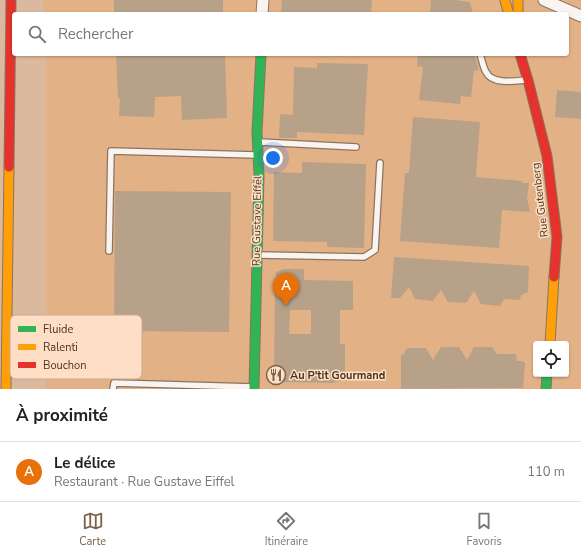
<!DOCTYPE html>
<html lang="fr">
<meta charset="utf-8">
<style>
:root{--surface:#fff;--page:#f6f6f6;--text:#222;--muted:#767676;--line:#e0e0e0;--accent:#7d624b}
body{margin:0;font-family:"Nunito Sans",sans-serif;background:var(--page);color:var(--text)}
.controls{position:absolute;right:12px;bottom:12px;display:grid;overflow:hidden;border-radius:4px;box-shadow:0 1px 3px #0004}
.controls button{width:36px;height:36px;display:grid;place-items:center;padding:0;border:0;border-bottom:1px solid var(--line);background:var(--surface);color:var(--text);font:20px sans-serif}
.you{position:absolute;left:273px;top:158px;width:14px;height:14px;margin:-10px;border:3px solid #fff;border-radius:50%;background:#1a73e8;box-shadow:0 0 0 6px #1a73e833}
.badge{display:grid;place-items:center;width:26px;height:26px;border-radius:50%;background:var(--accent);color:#fff;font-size:13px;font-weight:700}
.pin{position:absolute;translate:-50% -33px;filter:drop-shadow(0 1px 2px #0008)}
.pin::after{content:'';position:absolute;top:21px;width:14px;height:12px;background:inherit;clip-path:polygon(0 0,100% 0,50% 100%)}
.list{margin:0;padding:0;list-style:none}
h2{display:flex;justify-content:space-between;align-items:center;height:52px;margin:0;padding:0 16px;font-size:17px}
h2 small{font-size:13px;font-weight:400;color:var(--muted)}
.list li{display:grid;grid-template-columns:26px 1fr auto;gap:12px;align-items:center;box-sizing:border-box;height:60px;padding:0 16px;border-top:1px solid var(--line)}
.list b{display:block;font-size:15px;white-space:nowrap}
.list p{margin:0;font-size:13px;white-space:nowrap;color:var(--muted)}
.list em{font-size:13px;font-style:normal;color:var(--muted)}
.icon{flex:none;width:22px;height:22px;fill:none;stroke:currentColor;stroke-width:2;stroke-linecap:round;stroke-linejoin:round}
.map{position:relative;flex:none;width:581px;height:389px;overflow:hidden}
.search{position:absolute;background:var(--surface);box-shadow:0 1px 3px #0004;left:12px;right:12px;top:12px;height:44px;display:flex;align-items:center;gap:10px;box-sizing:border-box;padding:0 14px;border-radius:4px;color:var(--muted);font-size:15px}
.sheet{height:112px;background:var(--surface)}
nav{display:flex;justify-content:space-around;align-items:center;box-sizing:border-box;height:56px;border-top:1px solid var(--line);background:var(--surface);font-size:11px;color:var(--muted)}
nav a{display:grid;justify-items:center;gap:2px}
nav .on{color:var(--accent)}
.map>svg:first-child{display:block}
</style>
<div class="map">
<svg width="581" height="389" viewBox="0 0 581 389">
<rect width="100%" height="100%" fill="#dab99e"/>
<path fill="#e3b186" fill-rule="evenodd" d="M 43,0 L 581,0 L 581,389 L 46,389 L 46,54 L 567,54 L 567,14 L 44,14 ZM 536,344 L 566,344 L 566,374 L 536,374 Z"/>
<g fill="#b7a188" fill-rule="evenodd">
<rect x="114" y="0" width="109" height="14"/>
<path d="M 282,0 L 372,0 L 371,14 L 281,14 Z"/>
<path d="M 431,0 L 455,0 L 470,2 L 473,14 L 430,14 Z"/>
<path d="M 116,54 L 225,54 L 227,118 L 182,120 L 181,96 L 155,97 L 154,117 L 119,116 L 120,98 L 118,98 Z"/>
<path d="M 418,54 L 466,54 L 466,55 L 475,56 L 479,71 L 474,70 L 471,97 L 461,96 L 460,104 L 419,100 L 423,67 L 417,66 Z"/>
<path d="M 317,63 L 368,64 L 364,135 L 297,132 L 297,138 L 279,138 L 280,114 L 293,115 L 294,67 L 317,68 Z"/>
<path d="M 557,90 L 581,92 L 581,119 L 555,117 Z"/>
<path d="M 413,117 L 480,122 L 476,177 L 522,181 L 522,183 L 529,183 L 527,198 L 530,212 L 502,210 L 499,248 L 400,241 L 405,173 L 409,173 Z"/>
<path d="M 302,162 L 366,164 L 364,248 L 327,247 L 327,242 L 273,241 L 274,172 L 302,173 Z"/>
<path d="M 115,191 L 231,192 L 229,332 L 114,331 Z"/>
<path d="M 394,257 L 529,266 L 528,292 L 521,295 L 520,300 L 504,299 L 500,306 L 481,304 L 474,291 L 466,303 L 448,302 L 441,290 L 433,301 L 415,299 L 409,287 L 400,298 L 391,298 Z"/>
<path d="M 284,269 L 304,269 L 304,280 L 353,281 L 353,310 L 340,310 L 340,344 L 345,344 L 345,369 L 343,380 L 332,383 L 274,382 L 275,280 L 276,280 L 276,272 ZM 290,310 L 311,310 L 311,334 L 289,334 Z"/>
<path d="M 441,347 L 459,347 L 467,360 L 474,347 L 492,347 L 497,354 L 516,354 L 517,361 L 522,361 L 525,363 L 523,388 L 401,389 L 401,355 L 403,355 L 407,348 L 426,348 L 433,360 Z"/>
</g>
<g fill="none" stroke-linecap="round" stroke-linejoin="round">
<defs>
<g id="lane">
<path d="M 480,54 C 482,60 483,67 486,72 C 492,85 516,81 527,80"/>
<path d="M 260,142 L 356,147"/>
<path d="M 109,251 L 111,151 L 258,155"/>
<path d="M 259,255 L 364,257 L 375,250 L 380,163"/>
<path d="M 113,389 L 114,383 L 253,387"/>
</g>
<g id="street">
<path d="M 544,0 L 581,16"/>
<path d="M 262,14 L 263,0"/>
</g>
<g id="fast">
<path d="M 254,389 L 259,176 L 257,132 L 261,54"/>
<path d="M 546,389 L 547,374"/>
</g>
<g id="slow">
<path d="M 518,0 L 518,14"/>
<path d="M 505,1 L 509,14"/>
<path d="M 550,344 L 554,277"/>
<path d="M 6,389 L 9,167"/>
</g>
<g id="jam">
<path d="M 520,54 L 528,80 L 547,156 L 557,237 L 554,277"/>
<path d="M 9,167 L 11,0"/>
</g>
</defs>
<use href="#lane" stroke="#8a7460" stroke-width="8"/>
<use href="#street" stroke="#8a7460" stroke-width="13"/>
<use href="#fast" stroke="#8a7460" stroke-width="11"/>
<use href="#slow" stroke="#8a7460" stroke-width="11"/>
<use href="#jam" stroke="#8a7460" stroke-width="11"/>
<use href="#lane" stroke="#f9f4f0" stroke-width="5.5"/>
<use href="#street" stroke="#f9f4f0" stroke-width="11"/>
<use href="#fast" stroke="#30b455" stroke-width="9"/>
<use href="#slow" stroke="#ff9f0a" stroke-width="9"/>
<use href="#jam" stroke="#e5322d" stroke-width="9"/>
</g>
<defs>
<symbol id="restaurant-ring" viewBox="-11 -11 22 22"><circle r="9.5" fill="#fedfc6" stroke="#7d624b" stroke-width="1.5"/><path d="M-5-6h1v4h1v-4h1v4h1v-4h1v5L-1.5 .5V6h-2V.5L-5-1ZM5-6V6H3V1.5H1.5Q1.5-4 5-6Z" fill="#7d624b"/></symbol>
</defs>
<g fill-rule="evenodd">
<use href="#restaurant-ring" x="265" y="364" width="22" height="22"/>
</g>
<g text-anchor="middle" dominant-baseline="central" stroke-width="3" stroke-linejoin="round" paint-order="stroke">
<g font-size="11" fill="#4b331e" stroke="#fedfc6">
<text transform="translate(540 200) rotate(-97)">Rue Gutenberg</text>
<text transform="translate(257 221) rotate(-89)">Rue Gustave Eiffel</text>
</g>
<g font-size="11" font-weight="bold" fill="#4b331e" stroke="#fedfc6" text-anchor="start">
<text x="290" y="375">Au P'tit Gourmand</text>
</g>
</g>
<rect x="10" y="315" width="132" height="64" rx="6" fill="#fedfc6" stroke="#c8ab94" stroke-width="1"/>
<rect x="18" y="326" width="18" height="6" fill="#30b455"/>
<rect x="18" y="344" width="18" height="6" fill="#ff9f0a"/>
<rect x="18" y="362" width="18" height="6" fill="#e5322d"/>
<g font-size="11" fill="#4b331e">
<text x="43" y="333">Fluide</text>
<text x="43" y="351">Ralenti</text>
<text x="43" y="369">Bouchon</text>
</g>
</svg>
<div class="controls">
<button><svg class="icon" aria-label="locate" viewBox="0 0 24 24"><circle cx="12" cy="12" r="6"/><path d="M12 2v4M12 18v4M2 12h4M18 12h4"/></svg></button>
</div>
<div class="you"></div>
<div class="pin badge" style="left:286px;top:306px;background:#e8710a">A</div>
<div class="search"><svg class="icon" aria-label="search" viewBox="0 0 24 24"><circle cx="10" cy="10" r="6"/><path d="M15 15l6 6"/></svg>Rechercher</div>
</div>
<section class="sheet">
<h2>À proximité<small></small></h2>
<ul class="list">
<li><span class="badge" style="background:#e8710a">A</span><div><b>Le délice</b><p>Restaurant · Rue Gustave Eiffel</p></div><em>110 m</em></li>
</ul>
</section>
<nav>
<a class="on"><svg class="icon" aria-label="map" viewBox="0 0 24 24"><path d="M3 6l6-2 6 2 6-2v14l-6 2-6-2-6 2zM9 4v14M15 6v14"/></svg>Carte</a>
<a><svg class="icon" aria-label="directions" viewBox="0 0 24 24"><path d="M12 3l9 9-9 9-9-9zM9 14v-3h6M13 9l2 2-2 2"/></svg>Itinéraire</a>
<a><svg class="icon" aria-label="saved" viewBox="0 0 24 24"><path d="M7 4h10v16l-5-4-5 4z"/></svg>Favoris</a>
</nav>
